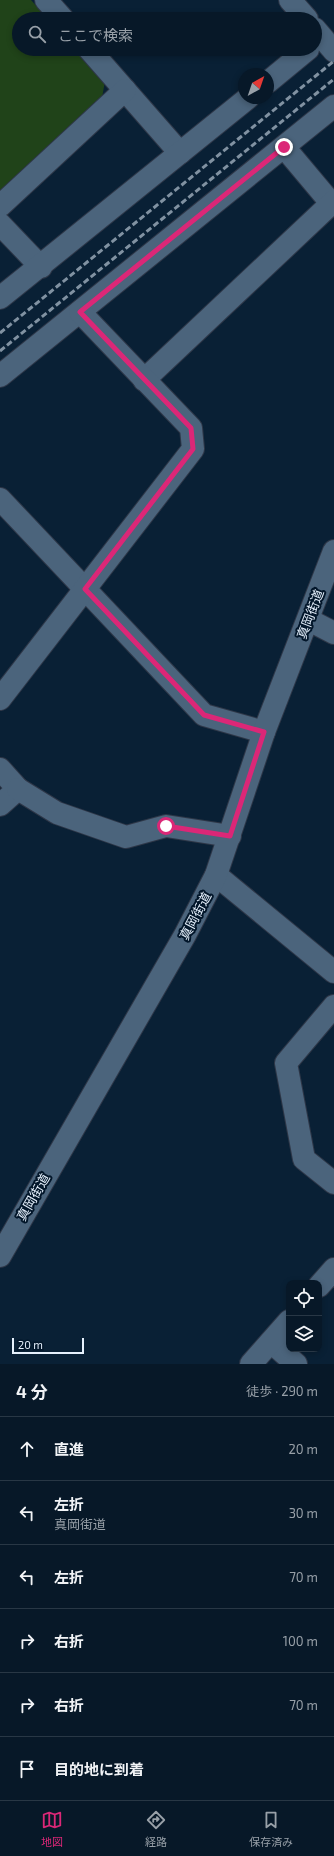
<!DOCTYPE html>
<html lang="ja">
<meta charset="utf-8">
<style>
:root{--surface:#071828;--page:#152534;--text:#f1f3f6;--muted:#98a0a8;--line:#283745;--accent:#db2777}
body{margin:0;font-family:"Exo 2","Noto Sans JP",sans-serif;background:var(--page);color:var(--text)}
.controls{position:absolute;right:12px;bottom:12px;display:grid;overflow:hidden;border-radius:8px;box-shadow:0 2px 6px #0003}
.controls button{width:36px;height:36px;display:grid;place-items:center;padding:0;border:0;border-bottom:1px solid var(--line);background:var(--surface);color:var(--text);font:20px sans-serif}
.compass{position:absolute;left:238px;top:68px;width:36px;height:36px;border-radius:50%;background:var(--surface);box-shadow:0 2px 6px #0003;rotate:40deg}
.scale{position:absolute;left:12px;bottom:10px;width:72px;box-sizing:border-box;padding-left:4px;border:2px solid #e6f1fd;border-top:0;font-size:11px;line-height:14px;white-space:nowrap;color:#e6f1fd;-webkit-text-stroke:3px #02162a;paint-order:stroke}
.stop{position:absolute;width:12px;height:12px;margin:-9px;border:3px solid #db2777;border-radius:50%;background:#fff}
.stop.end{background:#db2777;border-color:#fff;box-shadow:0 1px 4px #0008}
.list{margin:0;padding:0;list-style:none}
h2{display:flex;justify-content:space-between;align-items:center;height:52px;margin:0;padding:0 16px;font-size:17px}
h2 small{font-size:13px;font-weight:400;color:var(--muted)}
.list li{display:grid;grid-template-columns:26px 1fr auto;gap:12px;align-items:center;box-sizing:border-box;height:64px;padding:0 16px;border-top:1px solid var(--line)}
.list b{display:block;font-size:15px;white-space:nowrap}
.list p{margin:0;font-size:13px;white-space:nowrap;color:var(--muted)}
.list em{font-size:13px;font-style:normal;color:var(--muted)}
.icon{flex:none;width:22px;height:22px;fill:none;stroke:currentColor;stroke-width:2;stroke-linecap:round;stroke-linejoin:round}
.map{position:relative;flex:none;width:334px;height:1364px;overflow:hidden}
.search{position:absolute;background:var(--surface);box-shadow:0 2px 6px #0003;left:12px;right:12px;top:12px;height:44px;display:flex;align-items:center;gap:10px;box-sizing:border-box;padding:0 14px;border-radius:22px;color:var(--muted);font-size:15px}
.sheet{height:436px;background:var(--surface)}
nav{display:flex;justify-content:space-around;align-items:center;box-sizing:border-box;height:56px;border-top:1px solid var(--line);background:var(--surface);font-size:11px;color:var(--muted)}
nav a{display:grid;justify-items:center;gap:2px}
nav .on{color:var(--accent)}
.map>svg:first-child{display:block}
</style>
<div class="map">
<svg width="334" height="1364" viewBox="0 0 334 1364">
<rect width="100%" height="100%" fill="#092035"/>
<path fill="#204319" d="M 0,0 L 31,0 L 48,19 L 19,19 L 19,49 L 76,49 L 105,81 L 102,98 L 0,194 Z"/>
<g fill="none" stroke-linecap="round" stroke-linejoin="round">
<defs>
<g id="minor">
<path d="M 46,0 L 63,19"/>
<path d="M 290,0 L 307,19"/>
<path d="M 315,29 L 334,51"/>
<path d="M 89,49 L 180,153"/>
<path d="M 268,82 L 308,49"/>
<path d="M 284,147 L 331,203"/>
<path d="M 0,206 L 125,90"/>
<path d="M 0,224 L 41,267"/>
<path d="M 0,298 L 248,98"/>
<path d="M 0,376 L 334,106"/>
<path d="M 144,380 L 334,201"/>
<path d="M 0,499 L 204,715 L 264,732"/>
<path d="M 309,620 L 334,633"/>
<path d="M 0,699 L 193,449 L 191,428 L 80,312"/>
<path d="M 0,769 L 18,789 L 0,805"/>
<path d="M 18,789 L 57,813 L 126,837 L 166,826 L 230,836"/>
<path d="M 216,875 L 334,972"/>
<path d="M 334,1006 L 286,1063 L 304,1159 L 334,1183"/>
<path d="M 0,1256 L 185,935 L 216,875 L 264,732 L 334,551"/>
<path d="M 319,1286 L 334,1269"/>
<path d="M 271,1342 L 296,1364"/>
<path d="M 251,1364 L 289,1321"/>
</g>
</defs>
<use href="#minor" stroke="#2e3748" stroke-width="24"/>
<use href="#minor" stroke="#4b647c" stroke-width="22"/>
<g stroke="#8192a2" stroke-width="3" stroke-dasharray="6 3" stroke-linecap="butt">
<path d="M 0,333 L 334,61"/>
<path d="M 0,351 L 334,79"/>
</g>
</g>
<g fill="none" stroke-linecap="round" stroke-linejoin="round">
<path stroke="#db2777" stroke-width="5" d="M 166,826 L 230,836 L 264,732 L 204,715 L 85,589 L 193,449 L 191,428 L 80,312 L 284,147"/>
</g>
<g text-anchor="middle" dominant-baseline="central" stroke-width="4" stroke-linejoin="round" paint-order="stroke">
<g font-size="13" fill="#e6f1fd" stroke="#02162a">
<text transform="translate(310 614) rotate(-69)">真岡街道</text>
<text transform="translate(195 916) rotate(-62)">真岡街道</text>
<text transform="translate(33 1197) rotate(-60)">真岡街道</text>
</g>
</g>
</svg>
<div class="controls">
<button><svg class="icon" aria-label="locate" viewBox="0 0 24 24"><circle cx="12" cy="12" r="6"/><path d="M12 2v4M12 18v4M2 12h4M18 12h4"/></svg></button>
<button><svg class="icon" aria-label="layers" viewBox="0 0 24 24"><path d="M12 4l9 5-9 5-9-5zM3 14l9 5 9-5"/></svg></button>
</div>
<svg class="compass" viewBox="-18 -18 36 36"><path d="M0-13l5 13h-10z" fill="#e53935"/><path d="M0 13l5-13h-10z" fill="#98a0a8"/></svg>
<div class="scale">20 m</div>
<div class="stop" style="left:166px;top:826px"></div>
<div class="stop end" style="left:284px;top:147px"></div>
<div class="search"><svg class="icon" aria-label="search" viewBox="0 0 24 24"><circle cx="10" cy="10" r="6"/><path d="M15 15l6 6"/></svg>ここで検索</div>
</div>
<section class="sheet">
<h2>4 分<small>徒歩 · 290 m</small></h2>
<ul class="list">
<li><svg class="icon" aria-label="ahead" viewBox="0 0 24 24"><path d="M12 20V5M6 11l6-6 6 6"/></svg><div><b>直進</b></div><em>20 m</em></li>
<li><svg class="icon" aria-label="left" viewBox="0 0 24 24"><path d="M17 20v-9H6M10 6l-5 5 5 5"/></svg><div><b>左折</b><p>真岡街道</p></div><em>30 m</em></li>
<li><svg class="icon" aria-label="left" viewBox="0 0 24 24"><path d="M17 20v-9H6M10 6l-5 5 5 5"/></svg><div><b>左折</b></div><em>70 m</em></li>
<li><svg class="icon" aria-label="right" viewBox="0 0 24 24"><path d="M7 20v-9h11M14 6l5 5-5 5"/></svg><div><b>右折</b></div><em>100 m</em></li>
<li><svg class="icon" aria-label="right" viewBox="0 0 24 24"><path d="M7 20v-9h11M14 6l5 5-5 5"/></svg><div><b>右折</b></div><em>70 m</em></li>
<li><svg class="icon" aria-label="arrive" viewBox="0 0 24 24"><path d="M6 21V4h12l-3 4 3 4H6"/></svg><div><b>目的地に到着</b></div></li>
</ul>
</section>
<nav>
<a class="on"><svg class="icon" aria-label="map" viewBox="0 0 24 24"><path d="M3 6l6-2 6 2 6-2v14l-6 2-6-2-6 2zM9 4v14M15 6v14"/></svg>地図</a>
<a><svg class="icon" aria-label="directions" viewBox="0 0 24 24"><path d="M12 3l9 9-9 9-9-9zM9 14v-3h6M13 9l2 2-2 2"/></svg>経路</a>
<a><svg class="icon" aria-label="saved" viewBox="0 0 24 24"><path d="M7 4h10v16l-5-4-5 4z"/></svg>保存済み</a>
</nav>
